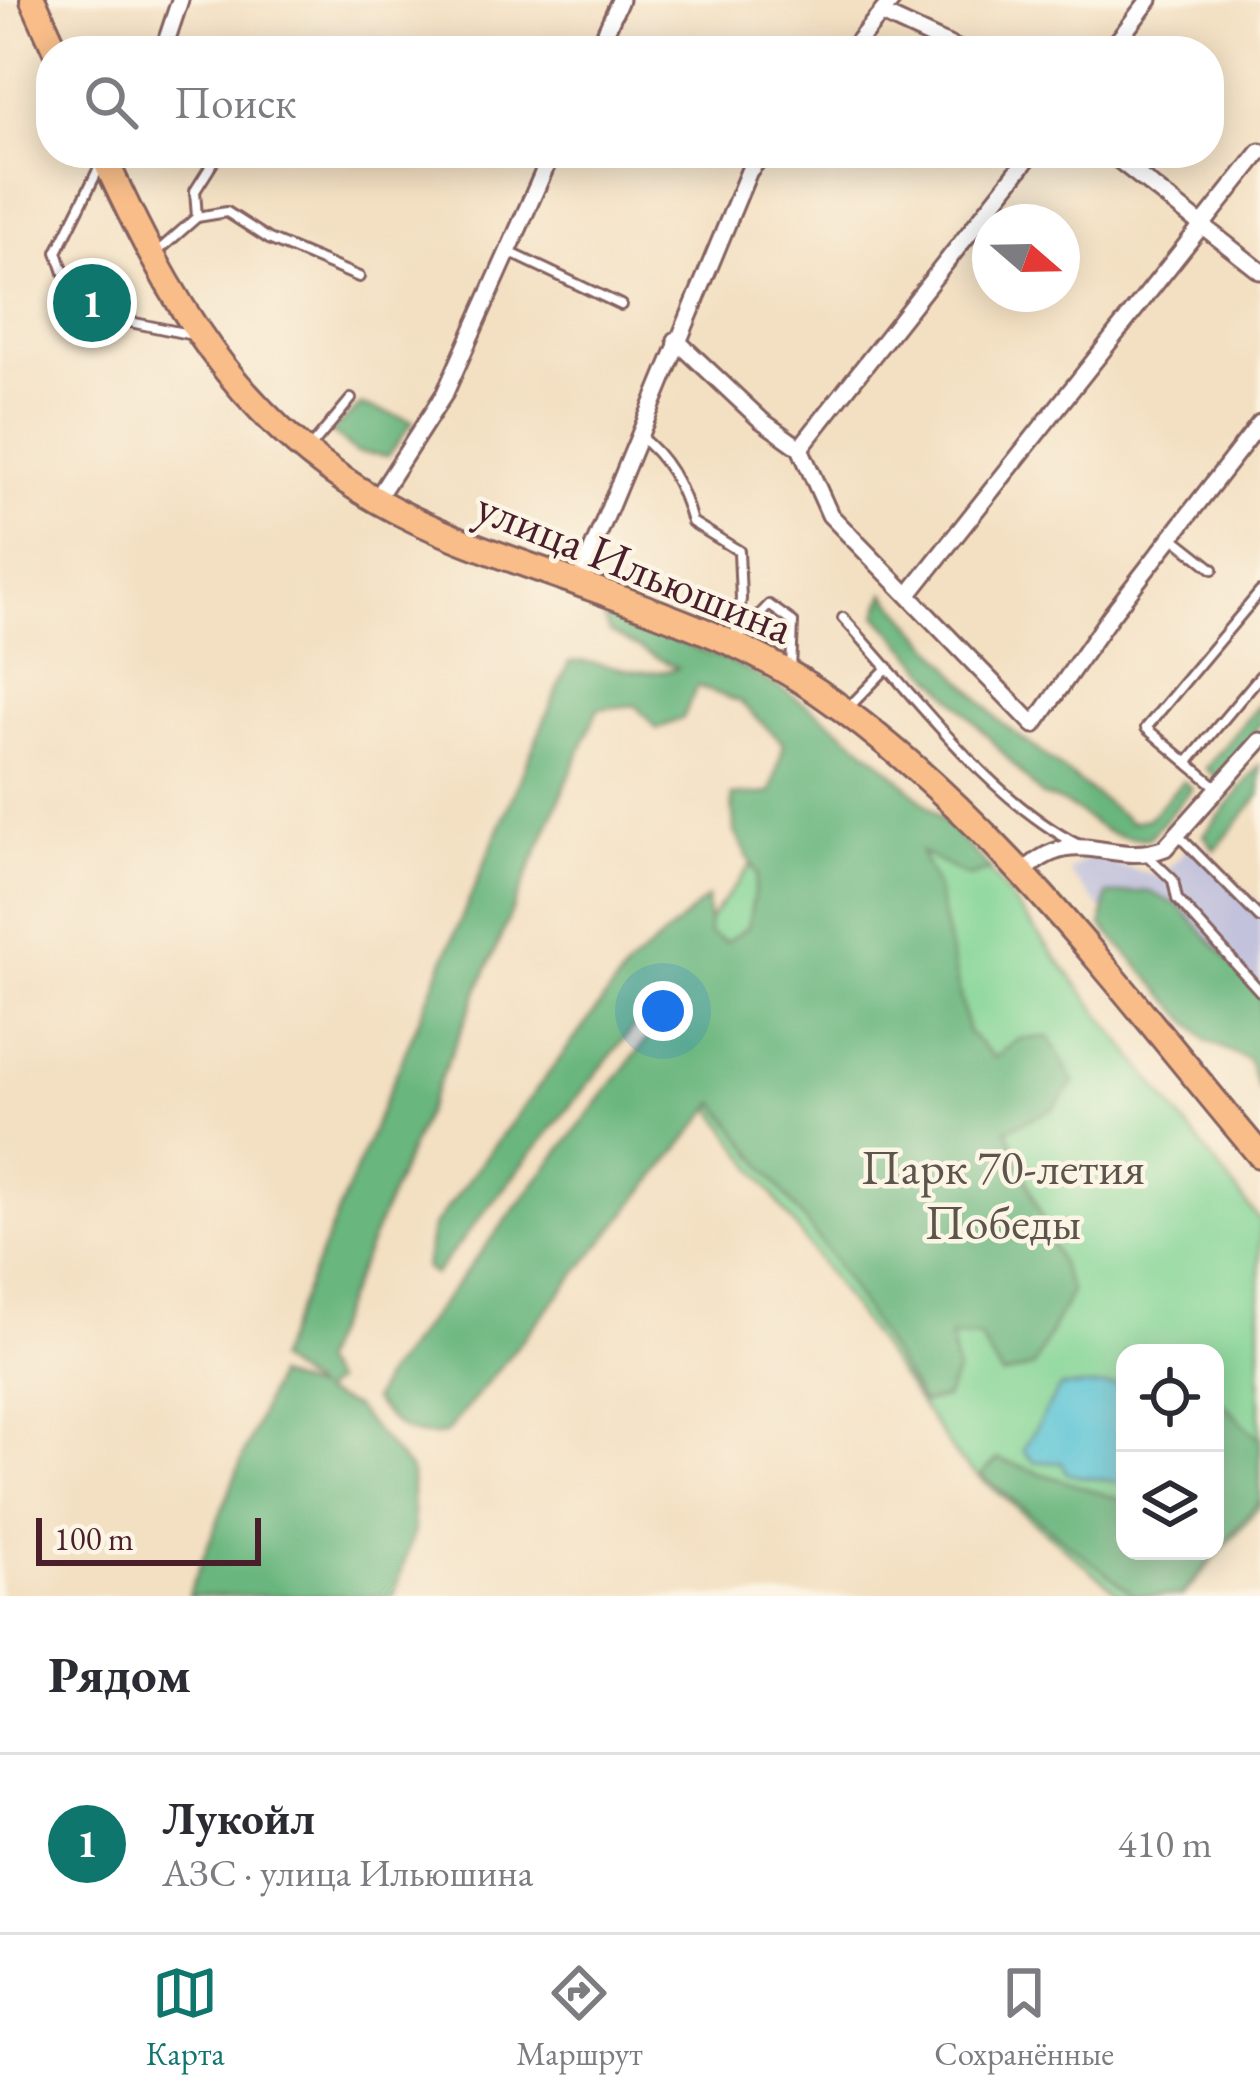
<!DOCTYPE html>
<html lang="ru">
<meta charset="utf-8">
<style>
:root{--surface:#fff;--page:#f7f7f7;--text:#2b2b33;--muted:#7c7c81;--line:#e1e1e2;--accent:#0f766e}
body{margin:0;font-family:"EB Garamond",serif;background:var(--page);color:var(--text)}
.controls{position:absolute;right:36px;bottom:36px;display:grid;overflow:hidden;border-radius:24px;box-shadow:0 6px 30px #0003}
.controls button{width:108px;height:108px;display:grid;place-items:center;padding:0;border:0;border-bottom:3px solid var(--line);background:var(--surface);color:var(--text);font:60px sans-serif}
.compass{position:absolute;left:972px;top:204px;width:108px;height:108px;border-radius:50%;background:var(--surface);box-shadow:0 6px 30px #0003;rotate:110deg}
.scale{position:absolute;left:36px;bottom:30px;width:225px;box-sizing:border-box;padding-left:12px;border:6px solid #4a1f2b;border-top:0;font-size:33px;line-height:42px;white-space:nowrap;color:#4a1f2b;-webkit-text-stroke:9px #fcf5e5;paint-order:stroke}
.you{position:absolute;left:663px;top:1011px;width:42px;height:42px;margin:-30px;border:9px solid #fff;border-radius:50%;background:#1a73e8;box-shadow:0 0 0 18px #1a73e833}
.badge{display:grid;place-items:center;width:78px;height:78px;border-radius:50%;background:var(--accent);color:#fff;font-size:39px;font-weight:700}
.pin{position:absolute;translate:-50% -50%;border:6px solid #fff;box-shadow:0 3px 12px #0006}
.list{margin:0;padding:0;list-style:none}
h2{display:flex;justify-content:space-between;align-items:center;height:156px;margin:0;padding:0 48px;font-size:51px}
h2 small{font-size:39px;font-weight:400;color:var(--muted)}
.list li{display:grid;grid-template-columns:78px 1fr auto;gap:36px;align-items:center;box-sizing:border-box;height:180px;padding:0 48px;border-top:3px solid var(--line)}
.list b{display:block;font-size:45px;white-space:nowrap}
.list p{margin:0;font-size:39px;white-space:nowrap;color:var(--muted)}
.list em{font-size:39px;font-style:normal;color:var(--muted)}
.icon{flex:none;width:66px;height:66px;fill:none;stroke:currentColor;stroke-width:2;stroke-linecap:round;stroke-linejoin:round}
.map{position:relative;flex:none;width:1260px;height:1596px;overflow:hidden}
.search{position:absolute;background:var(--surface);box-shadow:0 6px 30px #0003;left:36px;right:36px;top:36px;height:132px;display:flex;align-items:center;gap:30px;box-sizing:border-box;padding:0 42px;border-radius:48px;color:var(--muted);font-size:45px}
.sheet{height:336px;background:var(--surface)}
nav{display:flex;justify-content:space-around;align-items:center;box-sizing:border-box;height:168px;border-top:3px solid var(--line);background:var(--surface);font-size:33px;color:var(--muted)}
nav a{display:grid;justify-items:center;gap:6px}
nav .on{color:var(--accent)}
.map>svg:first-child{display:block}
</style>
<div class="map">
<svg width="1260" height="1596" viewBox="0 0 1260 1596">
<rect width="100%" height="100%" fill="#fcf5e5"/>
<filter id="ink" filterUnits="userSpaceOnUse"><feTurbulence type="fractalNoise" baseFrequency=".00833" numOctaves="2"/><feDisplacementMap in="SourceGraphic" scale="24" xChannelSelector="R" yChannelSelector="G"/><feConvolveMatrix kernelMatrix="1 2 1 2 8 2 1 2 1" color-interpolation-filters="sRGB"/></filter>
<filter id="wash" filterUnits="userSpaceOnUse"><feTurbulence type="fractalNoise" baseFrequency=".004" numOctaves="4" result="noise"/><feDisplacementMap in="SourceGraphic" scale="48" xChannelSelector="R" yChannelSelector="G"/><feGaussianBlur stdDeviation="2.7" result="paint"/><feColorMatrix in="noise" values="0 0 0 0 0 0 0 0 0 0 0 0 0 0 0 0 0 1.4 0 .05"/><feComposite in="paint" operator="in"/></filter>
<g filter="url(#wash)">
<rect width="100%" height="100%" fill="#f3dfc1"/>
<path fill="#c2c2dc" d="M 1196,840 L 1260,906 L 1260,1027 L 1207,1031 L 1069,872 L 1088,857 L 1160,877 Z"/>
<path fill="#82d495" stroke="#667a60" stroke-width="3" fill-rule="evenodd" d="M 843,744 L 977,855 L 1260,1221 L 1260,1506 L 1183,1596 L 1122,1596 L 959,1460 L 642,1008 ZM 1125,1353 L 1215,1353 L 1215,1551 L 1125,1551 Z"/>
<g fill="#69b67e" stroke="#5a6a54" stroke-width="3">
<path d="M 362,405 L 413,421 L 388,456 L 355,452 L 331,431 Z"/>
<path d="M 885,593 L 999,721 L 1131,822 L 1148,819 L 1183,781 L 1192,789 L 1149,838 C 1090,841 1091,807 1042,796 L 877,615 Z"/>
<path d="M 602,615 C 648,632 697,646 741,667 C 837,713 919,794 991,870 L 968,877 L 921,852 L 936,886 L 968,1032 L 995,1058 L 1019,1039 L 1049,1037 L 1074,1083 L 1053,1109 L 1007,1129 L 1071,1292 L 1033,1367 L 1002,1376 L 979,1337 L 951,1337 L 957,1372 L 945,1398 L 922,1403 L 830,1255 L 716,1103 L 445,1434 C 410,1439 394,1427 373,1400 L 384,1377 L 659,1024 L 667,1003 L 657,998 L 434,1275 L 425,1268 L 432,1228 L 628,968 L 707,898 L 709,934 L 726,942 L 748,927 L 757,875 L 734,830 L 732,796 L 771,793 L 784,744 L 740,702 L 697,686 L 683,718 L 657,729 L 635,705 L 598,709 L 319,1363 L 333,1383 L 320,1393 L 354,1407 L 411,1471 L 414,1532 L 393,1596 L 188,1596 L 275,1376 L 316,1391 L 276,1360 L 569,662 C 606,659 642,681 677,668 L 609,632 Z"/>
<path d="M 1260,703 L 1260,724 L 1217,778 L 1206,768 Z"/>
<path d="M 1260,765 L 1260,795 L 1215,850 L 1204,835 Z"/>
<path d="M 1148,891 L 1179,906 L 1260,994 L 1260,1092 L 1248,1060 L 1207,1041 L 1102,926 L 1107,895 Z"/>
<path d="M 1215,1395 L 1260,1440 L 1260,1500 L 1180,1596 L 1135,1596 L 981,1475 L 998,1459 L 1125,1501 L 1125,1551 L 1215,1551 Z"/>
</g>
<path fill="#5ac4d6" stroke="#527280" stroke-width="3" d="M 1125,1385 L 1125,1484 C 1105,1478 1086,1480 1067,1473 L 1062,1463 L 1033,1461 L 1023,1450 L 1060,1387 Z"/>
</g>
<g filter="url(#ink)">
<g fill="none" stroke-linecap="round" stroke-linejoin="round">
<defs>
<g id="service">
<path d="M 101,164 L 57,252 L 77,311 L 193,335"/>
<path d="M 197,217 L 227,212 L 269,239 L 359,277"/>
<path d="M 509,252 L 621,305"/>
<path d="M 156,253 L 197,217 L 195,191 L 219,153"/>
<path d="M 640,437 C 668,458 683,488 692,522 L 739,551 L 741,599 L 734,642"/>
<path d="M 310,448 L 351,399"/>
<path d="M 1175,539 L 1213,569"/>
<path d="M 843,618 C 912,692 989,800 1079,845"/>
<path d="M 734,642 L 769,605 L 793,622 L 791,670"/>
<path d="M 847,709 L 888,667"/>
<path d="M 1188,762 L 1260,676"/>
<path d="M 1220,790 L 1146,728 L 1260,592"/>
<path d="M 1180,837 L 1260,918"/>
<path d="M 1148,856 L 1173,880 L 1177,899 L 1260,991"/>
</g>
<g id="minor">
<path d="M 882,14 L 962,51"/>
<path d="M 163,51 L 180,0"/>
<path d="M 597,51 L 620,0"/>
<path d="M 850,51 L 892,0"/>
<path d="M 1110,51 L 1149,0"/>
<path d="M 1110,153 L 1260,271"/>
<path d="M 676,340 L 761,420 L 800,448 L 830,515 L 1034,725 L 1111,615 L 1260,423"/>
<path d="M 800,448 L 1032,153"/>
<path d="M 376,500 L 445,393 L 552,153"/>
<path d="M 578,584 L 749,171 L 764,153"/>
<path d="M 910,593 L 1260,152"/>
<path d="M 1021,875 C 1073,820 1112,869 1165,848 L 1260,741"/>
</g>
<g id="trunk">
<path d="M 33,0 L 56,51"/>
<path d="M 102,153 C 167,295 236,421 378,501 C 438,535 505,557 570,580 C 655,612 741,639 817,691 C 993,812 1123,993 1260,1155"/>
</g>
</defs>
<use href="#service" stroke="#856260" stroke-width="14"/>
<use href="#minor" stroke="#856260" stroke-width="21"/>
<use href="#trunk" stroke="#856260" stroke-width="30"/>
<use href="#service" stroke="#fff" stroke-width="8"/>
<use href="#minor" stroke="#fff" stroke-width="15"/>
<use href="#trunk" stroke="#f8bd89" stroke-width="24"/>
</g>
</g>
<g text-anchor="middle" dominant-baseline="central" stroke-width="9" stroke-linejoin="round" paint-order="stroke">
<g font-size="48" fill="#4a1f2b" stroke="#fcf5e5">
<text transform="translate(635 566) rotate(22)">улица Ильюшина</text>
</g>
<g font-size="48" fill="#5b554b" stroke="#fcf5e5">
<text x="1003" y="1167">Парк 70-летия<tspan x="1003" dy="55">Победы</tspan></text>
</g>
</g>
</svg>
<div class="controls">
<button><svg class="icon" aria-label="locate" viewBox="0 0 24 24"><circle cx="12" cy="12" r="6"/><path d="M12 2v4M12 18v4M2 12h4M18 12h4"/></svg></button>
<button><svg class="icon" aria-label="layers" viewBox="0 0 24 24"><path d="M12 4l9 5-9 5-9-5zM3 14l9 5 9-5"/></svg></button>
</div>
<svg class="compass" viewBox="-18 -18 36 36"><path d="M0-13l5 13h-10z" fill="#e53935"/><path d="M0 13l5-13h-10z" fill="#7c7c81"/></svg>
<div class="scale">100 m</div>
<div class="you"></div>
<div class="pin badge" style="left:92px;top:303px">1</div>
<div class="search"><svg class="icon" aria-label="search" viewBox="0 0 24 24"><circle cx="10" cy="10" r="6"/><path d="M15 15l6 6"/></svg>Поиск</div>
</div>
<section class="sheet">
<h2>Рядом<small></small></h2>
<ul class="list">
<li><span class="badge">1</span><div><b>Лукойл</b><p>АЗС · улица Ильюшина</p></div><em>410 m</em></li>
</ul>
</section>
<nav>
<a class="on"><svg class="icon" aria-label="map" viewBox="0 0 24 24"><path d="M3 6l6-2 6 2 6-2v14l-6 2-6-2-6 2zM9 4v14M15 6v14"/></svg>Карта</a>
<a><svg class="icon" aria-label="directions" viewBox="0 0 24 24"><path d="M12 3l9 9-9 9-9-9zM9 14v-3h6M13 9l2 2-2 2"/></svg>Маршрут</a>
<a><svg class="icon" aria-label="saved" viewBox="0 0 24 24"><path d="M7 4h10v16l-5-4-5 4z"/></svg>Сохранённые</a>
</nav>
